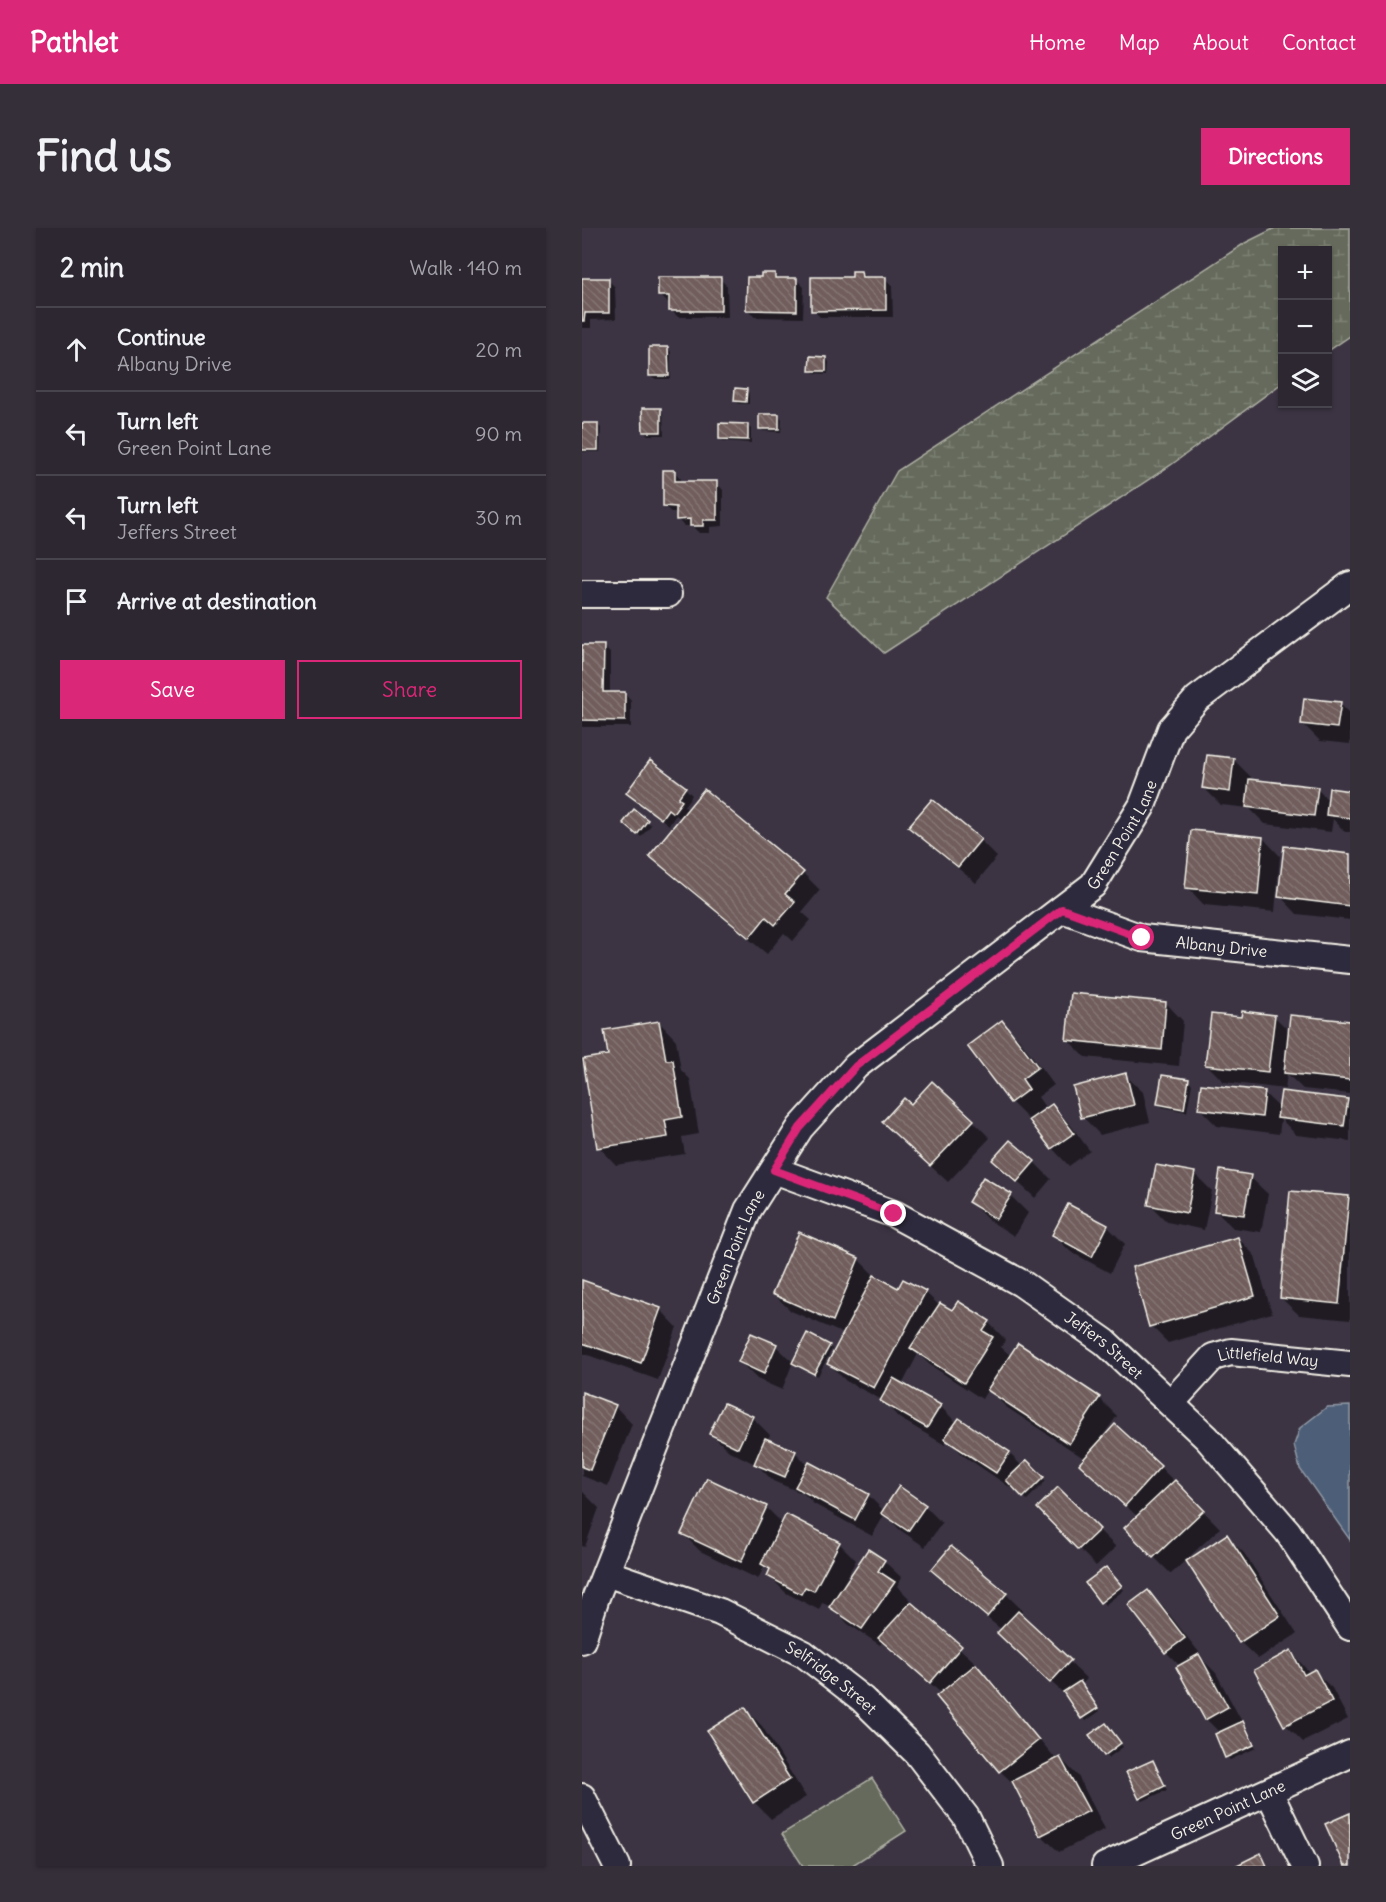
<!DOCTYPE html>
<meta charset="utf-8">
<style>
:root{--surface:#2d2732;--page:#352f3a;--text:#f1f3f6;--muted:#a7a5ac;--line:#48444d;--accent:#db2777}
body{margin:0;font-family:Delius,sans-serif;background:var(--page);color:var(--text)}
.controls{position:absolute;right:18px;top:18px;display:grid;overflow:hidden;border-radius:0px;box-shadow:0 2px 4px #0004}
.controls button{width:54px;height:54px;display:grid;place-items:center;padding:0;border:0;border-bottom:2px solid var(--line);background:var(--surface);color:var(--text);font:30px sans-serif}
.stop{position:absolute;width:18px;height:18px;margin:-14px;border:4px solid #db2777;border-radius:50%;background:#fff}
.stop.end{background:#db2777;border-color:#fff;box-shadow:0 2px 6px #0008}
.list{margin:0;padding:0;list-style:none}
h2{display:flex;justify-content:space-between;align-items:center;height:78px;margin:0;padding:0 24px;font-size:26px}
h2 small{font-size:20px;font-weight:400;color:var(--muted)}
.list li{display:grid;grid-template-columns:39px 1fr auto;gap:18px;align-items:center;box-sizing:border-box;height:84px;padding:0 24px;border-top:2px solid var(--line)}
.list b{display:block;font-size:22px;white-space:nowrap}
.list p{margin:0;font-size:20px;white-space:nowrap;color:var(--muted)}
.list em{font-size:20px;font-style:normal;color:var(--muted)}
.actions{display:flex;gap:12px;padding:18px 24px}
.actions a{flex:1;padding:14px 0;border:2px solid var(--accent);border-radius:0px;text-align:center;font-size:21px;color:var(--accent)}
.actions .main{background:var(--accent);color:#fff}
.icon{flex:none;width:33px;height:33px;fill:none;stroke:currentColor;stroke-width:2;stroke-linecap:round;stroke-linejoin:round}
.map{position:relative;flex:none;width:768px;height:1638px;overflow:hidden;border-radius:0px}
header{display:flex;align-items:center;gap:36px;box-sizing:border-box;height:84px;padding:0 30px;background:var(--accent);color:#fff}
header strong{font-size:28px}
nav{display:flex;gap:33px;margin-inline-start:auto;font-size:21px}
.intro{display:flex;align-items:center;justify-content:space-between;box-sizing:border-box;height:144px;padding:0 36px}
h1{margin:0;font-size:42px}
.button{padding:15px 27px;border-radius:0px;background:var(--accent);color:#fff;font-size:21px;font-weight:700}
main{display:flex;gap:36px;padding:0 36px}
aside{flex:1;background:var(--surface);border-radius:0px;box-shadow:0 2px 4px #0004}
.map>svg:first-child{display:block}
</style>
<header>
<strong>Pathlet</strong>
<nav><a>Home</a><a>Map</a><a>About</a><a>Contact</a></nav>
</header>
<div class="intro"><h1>Find us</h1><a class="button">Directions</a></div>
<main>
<aside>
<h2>2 min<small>Walk · 140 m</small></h2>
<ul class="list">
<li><svg class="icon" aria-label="ahead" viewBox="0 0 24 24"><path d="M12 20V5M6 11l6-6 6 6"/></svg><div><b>Continue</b><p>Albany Drive</p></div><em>20 m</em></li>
<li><svg class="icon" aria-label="left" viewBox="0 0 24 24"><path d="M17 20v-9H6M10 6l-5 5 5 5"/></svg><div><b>Turn left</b><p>Green Point Lane</p></div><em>90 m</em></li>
<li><svg class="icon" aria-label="left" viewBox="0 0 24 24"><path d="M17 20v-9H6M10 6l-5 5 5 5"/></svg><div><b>Turn left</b><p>Jeffers Street</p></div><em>30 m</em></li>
<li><svg class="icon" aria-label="arrive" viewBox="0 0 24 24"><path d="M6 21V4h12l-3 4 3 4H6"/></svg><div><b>Arrive at destination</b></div></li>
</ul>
<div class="actions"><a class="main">Save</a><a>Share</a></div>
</aside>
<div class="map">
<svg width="768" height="1638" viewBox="0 0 768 1638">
<defs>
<pattern id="wetland-marsh" width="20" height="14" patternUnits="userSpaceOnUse" patternTransform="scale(1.5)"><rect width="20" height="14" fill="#656a5c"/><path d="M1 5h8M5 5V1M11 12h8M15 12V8" fill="none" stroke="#7c8073"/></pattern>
<pattern id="building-back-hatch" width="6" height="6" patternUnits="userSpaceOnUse" patternTransform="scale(1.5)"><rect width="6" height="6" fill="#6f5d5c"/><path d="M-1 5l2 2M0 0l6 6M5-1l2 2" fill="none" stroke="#847573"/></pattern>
</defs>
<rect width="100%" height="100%" fill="#3c3443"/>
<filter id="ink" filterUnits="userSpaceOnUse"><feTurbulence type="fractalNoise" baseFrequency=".0167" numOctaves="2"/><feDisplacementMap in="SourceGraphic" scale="12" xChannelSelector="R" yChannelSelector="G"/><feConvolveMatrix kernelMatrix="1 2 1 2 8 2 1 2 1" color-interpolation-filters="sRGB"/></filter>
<g filter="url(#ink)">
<path fill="#656a5c" stroke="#acaea2" stroke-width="1.5" d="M 290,1550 L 324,1603 L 269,1638 L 221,1638 L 200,1606 Z"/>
<path fill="url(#wetland-marsh)" stroke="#acaea2" stroke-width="1.5" d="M 693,0 L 768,0 L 768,108 L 746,123 L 746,22 L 700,22 L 700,155 L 589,237 L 302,425 L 244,369 L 315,243 L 663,15 Z"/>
<path fill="#4e5e78" stroke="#9099a5" stroke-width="1.5" d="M 768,1178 L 768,1312 L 718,1241 L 712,1217 L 718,1200 L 745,1179 Z"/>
<g fill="#0007">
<path d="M 279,44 L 285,51 L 303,51 L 310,58 L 311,89 L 238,89 L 231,82 Z"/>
<path d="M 192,46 L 197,51 L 215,52 L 222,59 L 221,90 L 173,89 L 166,82 L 181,51 Z"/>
<path d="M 138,51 L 145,58 L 146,89 L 96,89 L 89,82 L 89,74 L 85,74 L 78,67 Z"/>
<path d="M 0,52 L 26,52 L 33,59 L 34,91 L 9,92 L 9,100 L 0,100 Z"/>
<path d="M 86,120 L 89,124 L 89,151 L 72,151 L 68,148 Z"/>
<path d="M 243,130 L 247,134 L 246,146 L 232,145 L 229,142 Z"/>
<path d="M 164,162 L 167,165 L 167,176 L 157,176 L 154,173 Z"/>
<path d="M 78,181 L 81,185 L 82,207 L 66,207 L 63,204 Z"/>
<path d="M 197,187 L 200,191 L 199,204 L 181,203 L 178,200 Z"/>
<path d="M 15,196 L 19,200 L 18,224 L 0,224 L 0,197 Z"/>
<path d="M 166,198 L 169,201 L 169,215 L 141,213 L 138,210 Z"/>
<path d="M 92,243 L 99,251 L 100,255 L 134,254 L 141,262 L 141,298 L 128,299 L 128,305 L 117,305 L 110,298 L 102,298 L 95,291 L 95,285 L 90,285 L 82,278 Z"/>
<path d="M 0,418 L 21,418 L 28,425 L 28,465 L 42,465 L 49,473 L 49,499 L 0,499 Z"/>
<path d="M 758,476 L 768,486 L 768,516 L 738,513 L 720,495 Z"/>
<path d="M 652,532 L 669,549 L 669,553 L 735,561 L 747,573 L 768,564 L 768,604 L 763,604 L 751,591 L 749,604 L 683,596 L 667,580 L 639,577 L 622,560 Z"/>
<path d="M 103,560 L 110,567 L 102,578 L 107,582 L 221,645 L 238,662 L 220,684 L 229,692 L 211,713 L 202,705 L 185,726 L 86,645 L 69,628 L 99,591 L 94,587 L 87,597 L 46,565 Z"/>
<path d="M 52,583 L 69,597 L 59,609 L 46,598 Z"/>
<path d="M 328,599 L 398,612 L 415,629 L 394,655 L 346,616 Z"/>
<path d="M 681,610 L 698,628 L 693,684 L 622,677 L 605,659 Z"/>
<path d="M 768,627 L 768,692 L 715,686 L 698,668 Z"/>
<path d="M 584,775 L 601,793 L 597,838 L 503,829 L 486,812 Z"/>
<path d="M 692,788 L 708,804 L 768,795 L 768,866 L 721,861 L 705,846 L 703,861 L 642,854 L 625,837 L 660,791 Z"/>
<path d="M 77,794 L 94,812 L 99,842 L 108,851 L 117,906 L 100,909 L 103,926 L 34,937 L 17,919 L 28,828 Z"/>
<path d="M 420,794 L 437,811 L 472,857 L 456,869 L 463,879 L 454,886 L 455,888 L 470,878 L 487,895 L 508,923 L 487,938 L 470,920 L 448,890 L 446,891 L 429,874 Z"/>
<path d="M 543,847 L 561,864 L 568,894 L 518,907 L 501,889 Z"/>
<path d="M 606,853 L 610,856 L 605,884 L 580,879 L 577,876 Z"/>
<path d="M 682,865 L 698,880 L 765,872 L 768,875 L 768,913 L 714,907 L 699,891 L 697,906 L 635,898 L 618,881 Z"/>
<path d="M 391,893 L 408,910 L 366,954 L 319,911 Z"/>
<path d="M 412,932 L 452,934 L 469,951 L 453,970 Z"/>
<path d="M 612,945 L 630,963 L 622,1002 L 585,994 L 568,977 Z"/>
<path d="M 668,949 L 686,966 L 679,1004 L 651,1000 L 633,982 Z"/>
<path d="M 402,951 L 429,968 L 446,985 L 432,1008 L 405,991 L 388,974 Z"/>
<path d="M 766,970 L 768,971 L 768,1092 L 717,1087 L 699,1070 Z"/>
<path d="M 525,998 L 543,1016 L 528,1045 L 489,1024 L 471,1007 Z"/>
<path d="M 217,1006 L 277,1032 L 294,1049 L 317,1062 L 343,1064 L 358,1078 L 371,1084 L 407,1095 L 424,1112 L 419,1119 L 429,1128 L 436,1117 L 517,1170 L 535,1188 L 520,1209 L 578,1239 L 638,1300 L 589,1346 L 572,1329 L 556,1289 L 516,1253 L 503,1231 L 424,1179 L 406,1161 L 400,1171 L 348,1137 L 336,1126 L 320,1157 L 358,1178 L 375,1195 L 377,1192 L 427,1225 L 440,1238 L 445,1234 L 464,1253 L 445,1272 L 433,1259 L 432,1262 L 382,1228 L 366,1212 L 363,1217 L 317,1190 L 300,1172 L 264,1153 L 247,1136 L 262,1106 L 209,1083 L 191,1066 Z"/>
<path d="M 656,1010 L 673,1028 L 690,1085 L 586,1115 L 569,1098 Z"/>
<path d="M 0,1054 L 78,1081 L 95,1099 L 76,1152 L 0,1125 Z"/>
<path d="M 194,1118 L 211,1134 L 200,1162 L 175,1151 L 158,1134 Z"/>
<path d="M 247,1118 L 250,1121 L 236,1148 L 211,1134 Z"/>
<path d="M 0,1166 L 33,1178 L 50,1196 L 26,1258 L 0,1248 Z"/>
<path d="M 170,1189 L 188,1207 L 185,1212 L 213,1224 L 227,1238 L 286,1267 L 302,1283 L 343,1278 L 360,1295 L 343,1319 L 318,1302 L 303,1286 L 290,1308 L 232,1276 L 222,1266 L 191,1253 L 175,1237 L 147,1223 L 129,1206 Z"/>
<path d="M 476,1261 L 534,1319 L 514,1338 L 457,1280 Z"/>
<path d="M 0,1263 L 17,1280 L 3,1319 L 0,1318 Z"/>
<path d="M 184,1279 L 201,1296 L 257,1315 L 274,1332 L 262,1355 L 264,1356 L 302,1333 L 320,1350 L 315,1358 L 329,1372 L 327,1375 L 396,1437 L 395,1438 L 411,1455 L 473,1530 L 468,1535 L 478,1530 L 496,1548 L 523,1601 L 477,1624 L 459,1607 L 435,1559 L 418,1543 L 360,1466 L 301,1413 L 298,1417 L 266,1396 L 250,1379 L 240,1375 L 237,1382 L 204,1365 L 187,1348 L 189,1343 L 183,1337 L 176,1351 L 118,1323 L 101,1306 Z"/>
<path d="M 644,1308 L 662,1325 L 715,1406 L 676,1431 L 658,1414 Z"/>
<path d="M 351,1342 L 424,1366 L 441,1383 L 438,1387 L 505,1451 L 500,1456 L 518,1483 L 504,1493 L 487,1470 L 434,1423 L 420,1402 L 368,1360 Z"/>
<path d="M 527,1344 L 542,1362 L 523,1377 L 505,1356 Z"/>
<path d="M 566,1364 L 583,1381 L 620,1428 L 618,1429 L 634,1445 L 674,1520 L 648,1532 L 645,1529 L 638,1505 L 624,1491 L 598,1438 L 584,1424 L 549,1377 Z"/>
<path d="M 709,1424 L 728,1445 L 732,1443 L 750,1460 L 766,1491 L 721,1514 L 704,1497 Z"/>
<path d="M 163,1481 L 180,1498 L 224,1569 L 189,1591 L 172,1574 Z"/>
<path d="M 527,1500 L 541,1519 L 526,1530 L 523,1527 Z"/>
<path d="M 570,1534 L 585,1562 L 561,1573 L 558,1570 Z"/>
</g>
<g fill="url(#building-back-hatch)" stroke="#f4f1e8" stroke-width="1.5">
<path d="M 270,43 L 279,43 L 280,49 L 304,49 L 304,82 L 229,83 L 229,49 L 270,49 Z"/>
<path d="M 179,45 L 193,45 L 193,50 L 215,50 L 215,83 L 164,82 L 165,49 L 179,49 Z"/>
<path d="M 76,49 L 139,49 L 139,83 L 87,83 L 87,68 L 76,68 Z"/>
<path d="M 0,50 L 27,50 L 27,85 L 3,85 L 2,93 L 0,93 Z"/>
<path d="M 67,119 L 86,119 L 87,148 L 67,148 Z"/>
<path d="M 228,128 L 244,129 L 244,143 L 227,143 Z"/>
<path d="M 153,160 L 165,161 L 164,174 L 152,173 Z"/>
<path d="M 60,180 L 79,180 L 79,204 L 61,204 Z"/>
<rect x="177" y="186" width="20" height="15"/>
<rect x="0" y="195" width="16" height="27"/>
<path d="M 137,195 L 166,196 L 166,212 L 137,211 Z"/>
<path d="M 81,242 L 93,242 L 93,253 L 135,253 L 135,292 L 121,292 L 121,298 L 108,298 L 108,291 L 94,292 L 94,279 L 81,278 Z"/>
<path d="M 0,417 L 22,417 L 21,464 L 43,464 L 43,493 L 0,492 Z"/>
<path d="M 722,470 L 759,474 L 755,500 L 719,496 Z"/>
<path d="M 625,527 L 652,530 L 648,564 L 620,560 Z"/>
<path d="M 68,532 L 104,559 L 96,570 L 100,573 L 91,585 L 86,581 L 79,591 L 44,565 Z"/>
<path d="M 667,551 L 736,559 L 732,588 L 664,579 Z"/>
<path d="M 747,560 L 768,563 L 768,590 L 744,587 Z"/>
<path d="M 122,561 L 222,644 L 203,666 L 213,674 L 193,697 L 184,689 L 167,710 L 67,628 Z"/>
<path d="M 350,571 L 399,611 L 376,639 L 326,599 Z"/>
<path d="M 52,581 L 66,592 L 55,607 L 41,595 Z"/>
<path d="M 609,602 L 681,609 L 676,667 L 603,660 Z"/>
<path d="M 702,618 L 768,626 L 768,678 L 696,669 Z"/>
<path d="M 489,765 L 584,774 L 580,822 L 484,812 Z"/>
<path d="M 660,783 L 693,787 L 686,844 L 623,837 L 629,786 L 659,789 Z"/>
<path d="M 708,787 L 768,793 L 768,852 L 702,845 Z"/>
<path d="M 420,792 L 456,839 L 440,851 L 447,861 L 428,875 L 385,818 Z"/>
<path d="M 77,793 L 84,832 L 91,832 L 100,889 L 83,892 L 86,909 L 15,920 L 1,831 L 26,827 L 22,802 Z"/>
<path d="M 544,845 L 552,877 L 499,890 L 491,859 Z"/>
<path d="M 580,847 L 607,851 L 602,881 L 575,876 Z"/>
<path d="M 350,853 L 392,892 L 348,938 L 300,894 L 322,870 L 329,876 Z"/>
<path d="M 619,856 L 683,863 L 680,889 L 616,881 Z"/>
<path d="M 699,863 L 766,871 L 762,898 L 695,890 Z"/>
<path d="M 470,876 L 492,905 L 469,921 L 447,892 Z"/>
<path d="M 428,912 L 453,933 L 435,954 L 410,932 Z"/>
<path d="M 574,937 L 613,944 L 605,985 L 566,977 Z"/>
<path d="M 638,942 L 669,947 L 662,987 L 632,983 Z"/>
<path d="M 401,949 L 430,966 L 414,991 L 386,974 Z"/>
<path d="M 708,963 L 767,968 L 757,1076 L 698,1070 Z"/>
<path d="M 486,976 L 526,997 L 510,1029 L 470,1007 Z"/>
<path d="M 217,1004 L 277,1030 L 251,1093 L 190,1066 Z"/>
<path d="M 656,1009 L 673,1068 L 567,1099 L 550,1039 Z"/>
<path d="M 292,1047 L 316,1060 L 321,1051 L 344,1063 L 292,1160 L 245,1136 Z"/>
<path d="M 0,1052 L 79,1080 L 59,1135 L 0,1115 Z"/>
<path d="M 376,1073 L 408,1093 L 401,1103 L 411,1109 L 382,1155 L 328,1120 L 358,1075 L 370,1082 Z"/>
<path d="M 169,1105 L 195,1116 L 182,1146 L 156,1134 Z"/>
<path d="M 225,1105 L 248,1117 L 232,1146 L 210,1135 Z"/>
<path d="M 436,1115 L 518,1169 L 487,1216 L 405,1162 Z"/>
<path d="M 311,1150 L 359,1177 L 345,1200 L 298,1173 Z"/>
<path d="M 0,1164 L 34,1177 L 8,1242 L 0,1239 Z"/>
<path d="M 142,1175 L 171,1188 L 156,1220 L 127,1206 Z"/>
<path d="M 377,1190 L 428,1224 L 414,1245 L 362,1211 Z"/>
<path d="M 533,1196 L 579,1238 L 543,1278 L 497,1236 Z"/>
<path d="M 183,1210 L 214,1223 L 203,1249 L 172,1236 Z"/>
<path d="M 445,1232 L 462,1249 L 441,1270 L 424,1252 Z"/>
<path d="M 227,1234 L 287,1266 L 273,1292 L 213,1259 Z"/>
<path d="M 125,1250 L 185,1278 L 159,1334 L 99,1306 Z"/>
<path d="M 593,1252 L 622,1282 L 571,1330 L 542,1300 Z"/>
<path d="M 317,1258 L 344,1277 L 326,1303 L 299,1285 Z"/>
<path d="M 476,1259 L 518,1301 L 496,1322 L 455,1280 Z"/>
<path d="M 204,1286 L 258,1314 L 232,1363 L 223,1359 L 219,1366 L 185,1348 L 188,1341 L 179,1336 Z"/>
<path d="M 645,1306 L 698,1388 L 657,1415 L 604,1333 Z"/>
<path d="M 369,1318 L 425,1365 L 405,1389 L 349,1342 Z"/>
<path d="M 286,1321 L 303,1332 L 296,1343 L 313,1354 L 280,1401 L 247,1379 Z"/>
<path d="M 524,1339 L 540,1358 L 518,1375 L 503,1355 Z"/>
<path d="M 566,1362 L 603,1410 L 583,1425 L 546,1377 Z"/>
<path d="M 329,1374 L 380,1418 L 348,1455 L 296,1410 Z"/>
<path d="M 436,1383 L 489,1432 L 468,1455 L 415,1405 Z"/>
<path d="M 709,1422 L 722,1447 L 733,1441 L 750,1473 L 702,1498 L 672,1442 Z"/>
<path d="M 617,1426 L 646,1479 L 623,1492 L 594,1439 Z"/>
<path d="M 394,1436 L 457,1512 L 417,1544 L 354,1468 Z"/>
<path d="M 498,1453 L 516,1480 L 499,1491 L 481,1464 Z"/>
<path d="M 163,1479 L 208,1551 L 171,1575 L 125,1503 Z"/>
<path d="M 661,1493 L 672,1517 L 643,1530 L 633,1506 Z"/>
<path d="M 524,1495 L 539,1515 L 522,1528 L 507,1507 Z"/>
<path d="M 478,1529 L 507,1583 L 458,1608 L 430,1553 Z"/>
<path d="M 571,1532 L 583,1558 L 557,1571 L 544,1544 Z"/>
<path d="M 768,1585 L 768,1638 L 762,1638 L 743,1596 Z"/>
<path d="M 679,1625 L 685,1638 L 653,1638 Z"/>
</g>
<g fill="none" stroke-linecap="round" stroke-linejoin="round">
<defs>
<g id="minor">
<path d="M 0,366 L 86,366"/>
<path id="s1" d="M 480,681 L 560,710 L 768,732"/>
<path id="s2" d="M 192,942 L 312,986 L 439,1055 L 523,1114 L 625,1210 L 706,1304 L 768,1399"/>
<path id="s3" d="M 589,1175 L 631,1129 L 649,1124 L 768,1136"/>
<path id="s4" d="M 24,1345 L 138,1384 L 222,1426 L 280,1471 L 335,1525 L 384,1589 L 408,1638"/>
<path id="s5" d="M 0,1412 L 14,1369 L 166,982 L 218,900 L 274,838 L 511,657 L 560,578 L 589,501 L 615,471 L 768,357"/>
<path d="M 687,1564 L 723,1638"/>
<path d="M 0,1569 L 35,1638"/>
<path id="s6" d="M 523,1638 L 768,1526"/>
</g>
</defs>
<use href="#minor" stroke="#f4f1e8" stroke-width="30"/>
<use href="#minor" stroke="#2f2a3d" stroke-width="26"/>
</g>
</g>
<g fill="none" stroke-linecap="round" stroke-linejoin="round" filter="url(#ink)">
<path stroke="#db2777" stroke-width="8" d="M 312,986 L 192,942 L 218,900 L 274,838 L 480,681 L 560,710"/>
</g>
<g text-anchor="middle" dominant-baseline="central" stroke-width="5" stroke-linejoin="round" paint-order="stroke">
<g font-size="16" fill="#f4f1e8" stroke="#2f2a3d">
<text stroke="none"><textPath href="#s5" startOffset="998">Green Point Lane</textPath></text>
<text stroke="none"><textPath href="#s1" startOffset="165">Albany Drive</textPath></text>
<text stroke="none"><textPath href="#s5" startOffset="422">Green Point Lane</textPath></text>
<text stroke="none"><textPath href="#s2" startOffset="376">Jeffers Street</textPath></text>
<text stroke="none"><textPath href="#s3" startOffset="118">Littlefield Way</textPath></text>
<text stroke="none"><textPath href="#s4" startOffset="250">Selfridge Street</textPath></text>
<text stroke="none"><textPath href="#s6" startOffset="135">Green Point Lane</textPath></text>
</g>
</g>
</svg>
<div class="controls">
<button>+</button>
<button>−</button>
<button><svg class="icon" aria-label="layers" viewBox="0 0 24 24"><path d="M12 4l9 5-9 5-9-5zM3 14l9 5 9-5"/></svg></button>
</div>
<div class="stop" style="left:560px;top:710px"></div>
<div class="stop end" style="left:312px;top:986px"></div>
</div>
</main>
